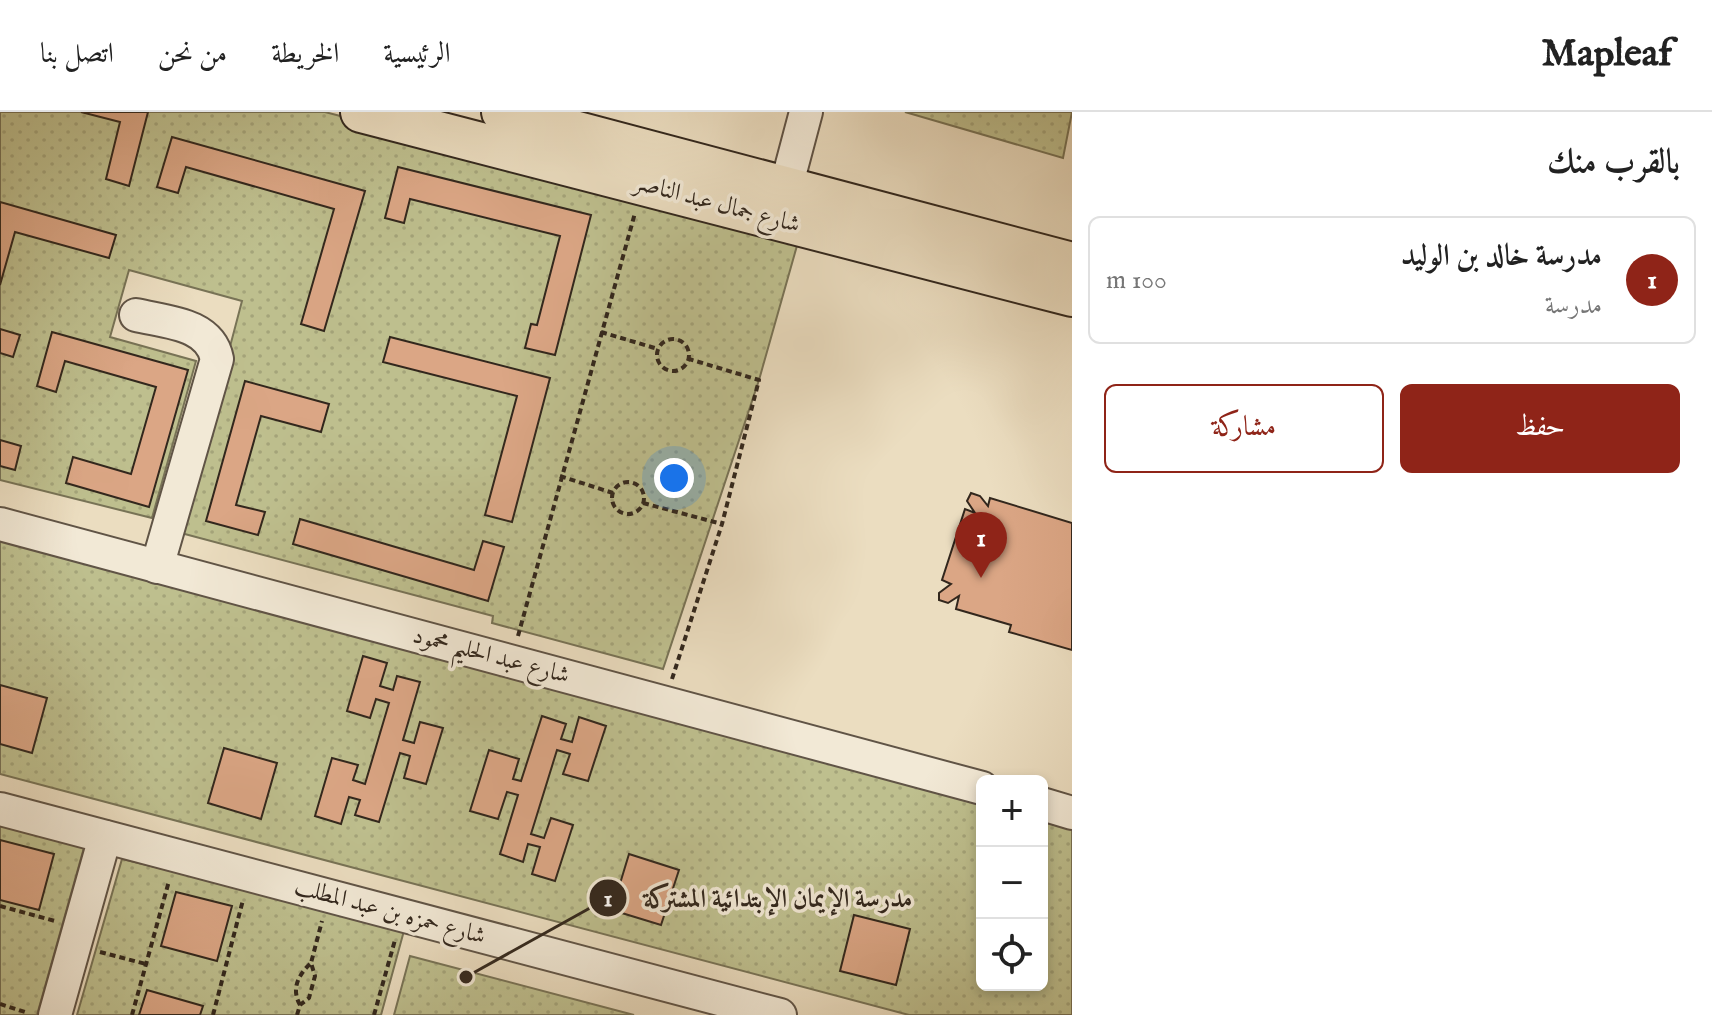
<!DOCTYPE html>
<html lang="ar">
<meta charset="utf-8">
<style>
:root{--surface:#fff;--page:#f6f6f6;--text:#222;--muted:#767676;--line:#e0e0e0;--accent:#8f2418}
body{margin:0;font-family:"IM FELL English",Amiri,serif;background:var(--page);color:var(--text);direction:rtl}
.controls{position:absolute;right:24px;bottom:24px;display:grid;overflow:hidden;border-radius:12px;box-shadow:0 4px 12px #0003}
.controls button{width:72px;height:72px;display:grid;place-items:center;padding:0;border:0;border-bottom:2px solid var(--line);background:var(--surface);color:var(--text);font:40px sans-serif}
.you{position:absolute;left:674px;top:366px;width:28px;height:28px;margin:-20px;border:6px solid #fff;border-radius:50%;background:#1a73e8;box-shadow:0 0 0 12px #1a73e833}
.badge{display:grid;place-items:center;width:52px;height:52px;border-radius:50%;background:var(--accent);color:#fff;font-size:26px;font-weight:700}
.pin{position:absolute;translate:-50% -66px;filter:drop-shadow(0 2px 4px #0008)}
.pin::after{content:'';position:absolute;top:42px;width:28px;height:24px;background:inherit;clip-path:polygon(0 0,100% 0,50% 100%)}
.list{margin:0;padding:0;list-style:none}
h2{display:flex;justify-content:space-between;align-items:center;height:104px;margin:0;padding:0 32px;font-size:34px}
h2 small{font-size:26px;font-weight:400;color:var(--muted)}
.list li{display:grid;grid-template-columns:52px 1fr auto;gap:24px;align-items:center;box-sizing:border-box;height:128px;margin:0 16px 16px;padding:0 16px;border:2px solid var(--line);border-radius:12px}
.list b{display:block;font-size:30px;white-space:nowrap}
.list p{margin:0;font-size:26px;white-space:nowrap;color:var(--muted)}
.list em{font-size:26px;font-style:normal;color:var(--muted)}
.actions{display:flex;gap:16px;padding:24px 32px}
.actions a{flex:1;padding:18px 0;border:2px solid var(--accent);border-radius:12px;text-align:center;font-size:28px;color:var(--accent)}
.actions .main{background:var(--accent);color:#fff}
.icon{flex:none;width:44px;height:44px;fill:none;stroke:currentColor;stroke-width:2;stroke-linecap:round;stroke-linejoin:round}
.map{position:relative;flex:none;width:1072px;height:903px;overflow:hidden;direction:ltr}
header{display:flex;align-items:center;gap:48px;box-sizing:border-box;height:112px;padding:0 40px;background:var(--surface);border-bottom:2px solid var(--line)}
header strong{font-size:38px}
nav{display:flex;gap:44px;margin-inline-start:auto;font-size:28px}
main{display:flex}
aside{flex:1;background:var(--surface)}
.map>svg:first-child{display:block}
</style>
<header>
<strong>Mapleaf</strong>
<nav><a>الرئيسية</a><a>الخريطة</a><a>من نحن</a><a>اتصل بنا</a></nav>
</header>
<main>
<aside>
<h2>بالقرب منك<small></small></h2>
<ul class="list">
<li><span class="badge">1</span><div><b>مدرسة خالد بن الوليد</b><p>مدرسة</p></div><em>100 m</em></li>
</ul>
<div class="actions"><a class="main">حفظ</a><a>مشاركة</a></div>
</aside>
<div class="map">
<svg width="1072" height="903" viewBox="0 0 1072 903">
<defs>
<pattern id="green-dots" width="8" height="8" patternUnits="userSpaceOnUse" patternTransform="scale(2)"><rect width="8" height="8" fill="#bebf8e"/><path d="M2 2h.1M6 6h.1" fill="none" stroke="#a4a47a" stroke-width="1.8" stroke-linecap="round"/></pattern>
</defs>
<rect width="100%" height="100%" fill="#ebddc0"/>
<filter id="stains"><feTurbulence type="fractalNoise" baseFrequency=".0025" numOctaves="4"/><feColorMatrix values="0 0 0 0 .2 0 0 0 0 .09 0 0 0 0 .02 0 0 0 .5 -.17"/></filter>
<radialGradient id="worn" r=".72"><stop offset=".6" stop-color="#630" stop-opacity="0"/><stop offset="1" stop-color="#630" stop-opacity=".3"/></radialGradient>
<g fill="url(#green-dots)" stroke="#787356" stroke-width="2">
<path d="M 0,0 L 325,0 L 800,123 L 759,268 L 663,557 L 492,511 L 493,504 L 181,421 L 242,189 L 129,158 L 110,225 L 196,249 L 152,406 L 0,368 Z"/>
<path d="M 905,0 L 1072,0 L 1063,46 Z"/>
<path d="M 0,420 L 982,688 L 982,873 L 1042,873 L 1042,704 L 1072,712 L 1072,903 L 909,903 L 0,662 Z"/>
<path d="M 0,710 L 85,732 L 37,903 L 0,903 Z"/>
<path d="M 122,747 L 405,815 L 381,903 L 77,903 Z"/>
<path d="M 410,844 L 634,903 L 394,903 Z"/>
</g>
<g fill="#dba685" stroke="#32271d" stroke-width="2">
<path d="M 81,0 L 148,0 L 129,74 L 106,67 L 120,10 Z"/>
<path d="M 172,25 L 365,79 L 324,219 L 301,212 L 334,97 L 186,55 L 178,81 L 157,75 Z"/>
<path d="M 398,55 L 591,103 L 555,243 L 525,236 L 531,212 L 537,213 L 560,124 L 410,87 L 404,111 L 385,106 Z"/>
<path d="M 0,90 L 116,123 L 109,146 L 15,120 L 0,173 Z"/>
<path d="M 0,217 L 20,223 L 13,245 L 0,241 Z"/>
<path d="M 52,220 L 188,258 L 149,395 L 66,371 L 73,345 L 131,362 L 156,275 L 65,249 L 56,280 L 37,274 Z"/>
<path d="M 390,225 L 550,266 L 512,410 L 485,403 L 517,284 L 383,250 Z"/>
<path d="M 245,269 L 329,292 L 321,320 L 261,304 L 236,393 L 265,400 L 258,423 L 206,409 Z"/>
<path d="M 0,328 L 21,334 L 15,358 L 0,354 Z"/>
<path d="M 971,381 L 980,384 L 988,394 L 990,386 L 1072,411 L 1072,538 L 1009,520 L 1011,513 L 956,497 L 959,484 L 948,491 L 939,488 L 939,481 L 951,472 L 942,468 L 965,397 L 975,401 L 967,389 Z"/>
<path d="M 300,407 L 474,458 L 483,429 L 504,435 L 488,489 L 293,432 Z"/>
<path d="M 363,544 L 387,551 L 380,574 L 393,578 L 397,564 L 420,570 L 403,628 L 414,631 L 420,610 L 443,616 L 426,672 L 404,666 L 410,644 L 400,641 L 379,710 L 355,703 L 360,688 L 349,685 L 341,712 L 315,704 L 332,646 L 358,653 L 353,668 L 365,672 L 389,591 L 376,587 L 370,606 L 347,599 Z"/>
<path d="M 0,573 L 47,586 L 32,641 L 0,632 Z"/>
<path d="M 542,604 L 566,612 L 561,627 L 572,630 L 579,605 L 606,614 L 588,669 L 563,662 L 570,642 L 557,638 L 531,722 L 544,726 L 551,706 L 573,713 L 555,769 L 532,762 L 540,735 L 528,732 L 523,750 L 500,742 L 518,683 L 507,680 L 498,707 L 470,699 L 489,638 L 519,647 L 513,667 L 521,669 Z"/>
<path d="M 224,636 L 277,651 L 261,707 L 208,691 Z"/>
<path d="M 0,728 L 54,742 L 39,798 L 0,788 Z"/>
<path d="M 629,742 L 679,758 L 661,813 L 612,798 Z"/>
<path d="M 176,780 L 232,794 L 217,849 L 161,834 Z"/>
<path d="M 854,803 L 910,817 L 896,873 L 840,859 Z"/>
<path d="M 147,878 L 203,894 L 200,903 L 139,903 Z"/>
</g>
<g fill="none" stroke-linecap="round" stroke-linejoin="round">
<defs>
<g id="minor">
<path d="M 780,98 L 806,0"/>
<path d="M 136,203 C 165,210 210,211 217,247 L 157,455"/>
<path d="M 0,412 L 982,676"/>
<path d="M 1042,692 L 1072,701"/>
<path d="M 0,697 L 780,903"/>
<path d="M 55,903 L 105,725"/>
</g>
<g id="major">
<path d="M 361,0 L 1072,184"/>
<path d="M 502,0 L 1072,151"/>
</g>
</defs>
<use href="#minor" stroke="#605446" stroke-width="36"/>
<use href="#major" stroke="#32271d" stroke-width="44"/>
<g stroke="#32271d" stroke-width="4" stroke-dasharray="6 4" stroke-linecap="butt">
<path d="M 601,220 L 658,237"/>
<circle cx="673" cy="243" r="16"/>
<path d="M 560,364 L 613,381"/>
<circle cx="628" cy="386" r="16"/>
<path d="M 643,391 L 722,412"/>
<path d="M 518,524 L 635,101"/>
<path d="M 672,567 L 722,412 L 759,268 L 689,247"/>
<path d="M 0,794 L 55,809"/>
<path d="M 100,840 L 146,852"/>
<path d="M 0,892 L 28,901"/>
<path d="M 300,893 C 291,877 298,863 311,851"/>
<path d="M 132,903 L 169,769"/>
<path d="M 213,903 L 243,788"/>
<path d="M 297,903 L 300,893 L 309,886 L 315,864 L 311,851 L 322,809"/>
<path d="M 374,903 L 395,828"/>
</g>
<use href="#minor" stroke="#f2e9d6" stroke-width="32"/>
<use href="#major" stroke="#ebddc0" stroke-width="40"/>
</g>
<g text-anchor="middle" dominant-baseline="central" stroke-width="7" stroke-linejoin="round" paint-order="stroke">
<g font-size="24" fill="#32271d" stroke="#f2e9d6">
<text transform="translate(717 92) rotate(15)">شارع جمال عبد الناصر</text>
<text transform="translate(491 544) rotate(15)">شارع عبد الحليم محمود</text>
<text transform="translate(390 800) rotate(15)">شارع حمزه بن عبد المطلب</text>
</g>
</g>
<path fill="none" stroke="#32271d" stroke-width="3" d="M466 865L608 786"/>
<g fill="#32271d" stroke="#f2e9d6" stroke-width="3">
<circle cx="466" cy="865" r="8"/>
<circle cx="608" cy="786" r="20"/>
</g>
<g font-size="24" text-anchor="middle" font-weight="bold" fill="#fff">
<text x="608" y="794">1</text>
</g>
<g font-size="26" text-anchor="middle" font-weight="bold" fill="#32271d" stroke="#f2e9d6" stroke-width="7" stroke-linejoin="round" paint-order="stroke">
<text x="778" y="795">مدرسة الإيمان الإبتدائية المشتركة</text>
</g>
<rect width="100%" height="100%" filter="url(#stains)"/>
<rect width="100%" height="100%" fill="url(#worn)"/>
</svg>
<div class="controls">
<button>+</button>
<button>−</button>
<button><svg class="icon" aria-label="locate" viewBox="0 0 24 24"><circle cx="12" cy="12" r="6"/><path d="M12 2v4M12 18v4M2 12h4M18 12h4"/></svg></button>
</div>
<div class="you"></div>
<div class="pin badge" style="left:981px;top:466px">1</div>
</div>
</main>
